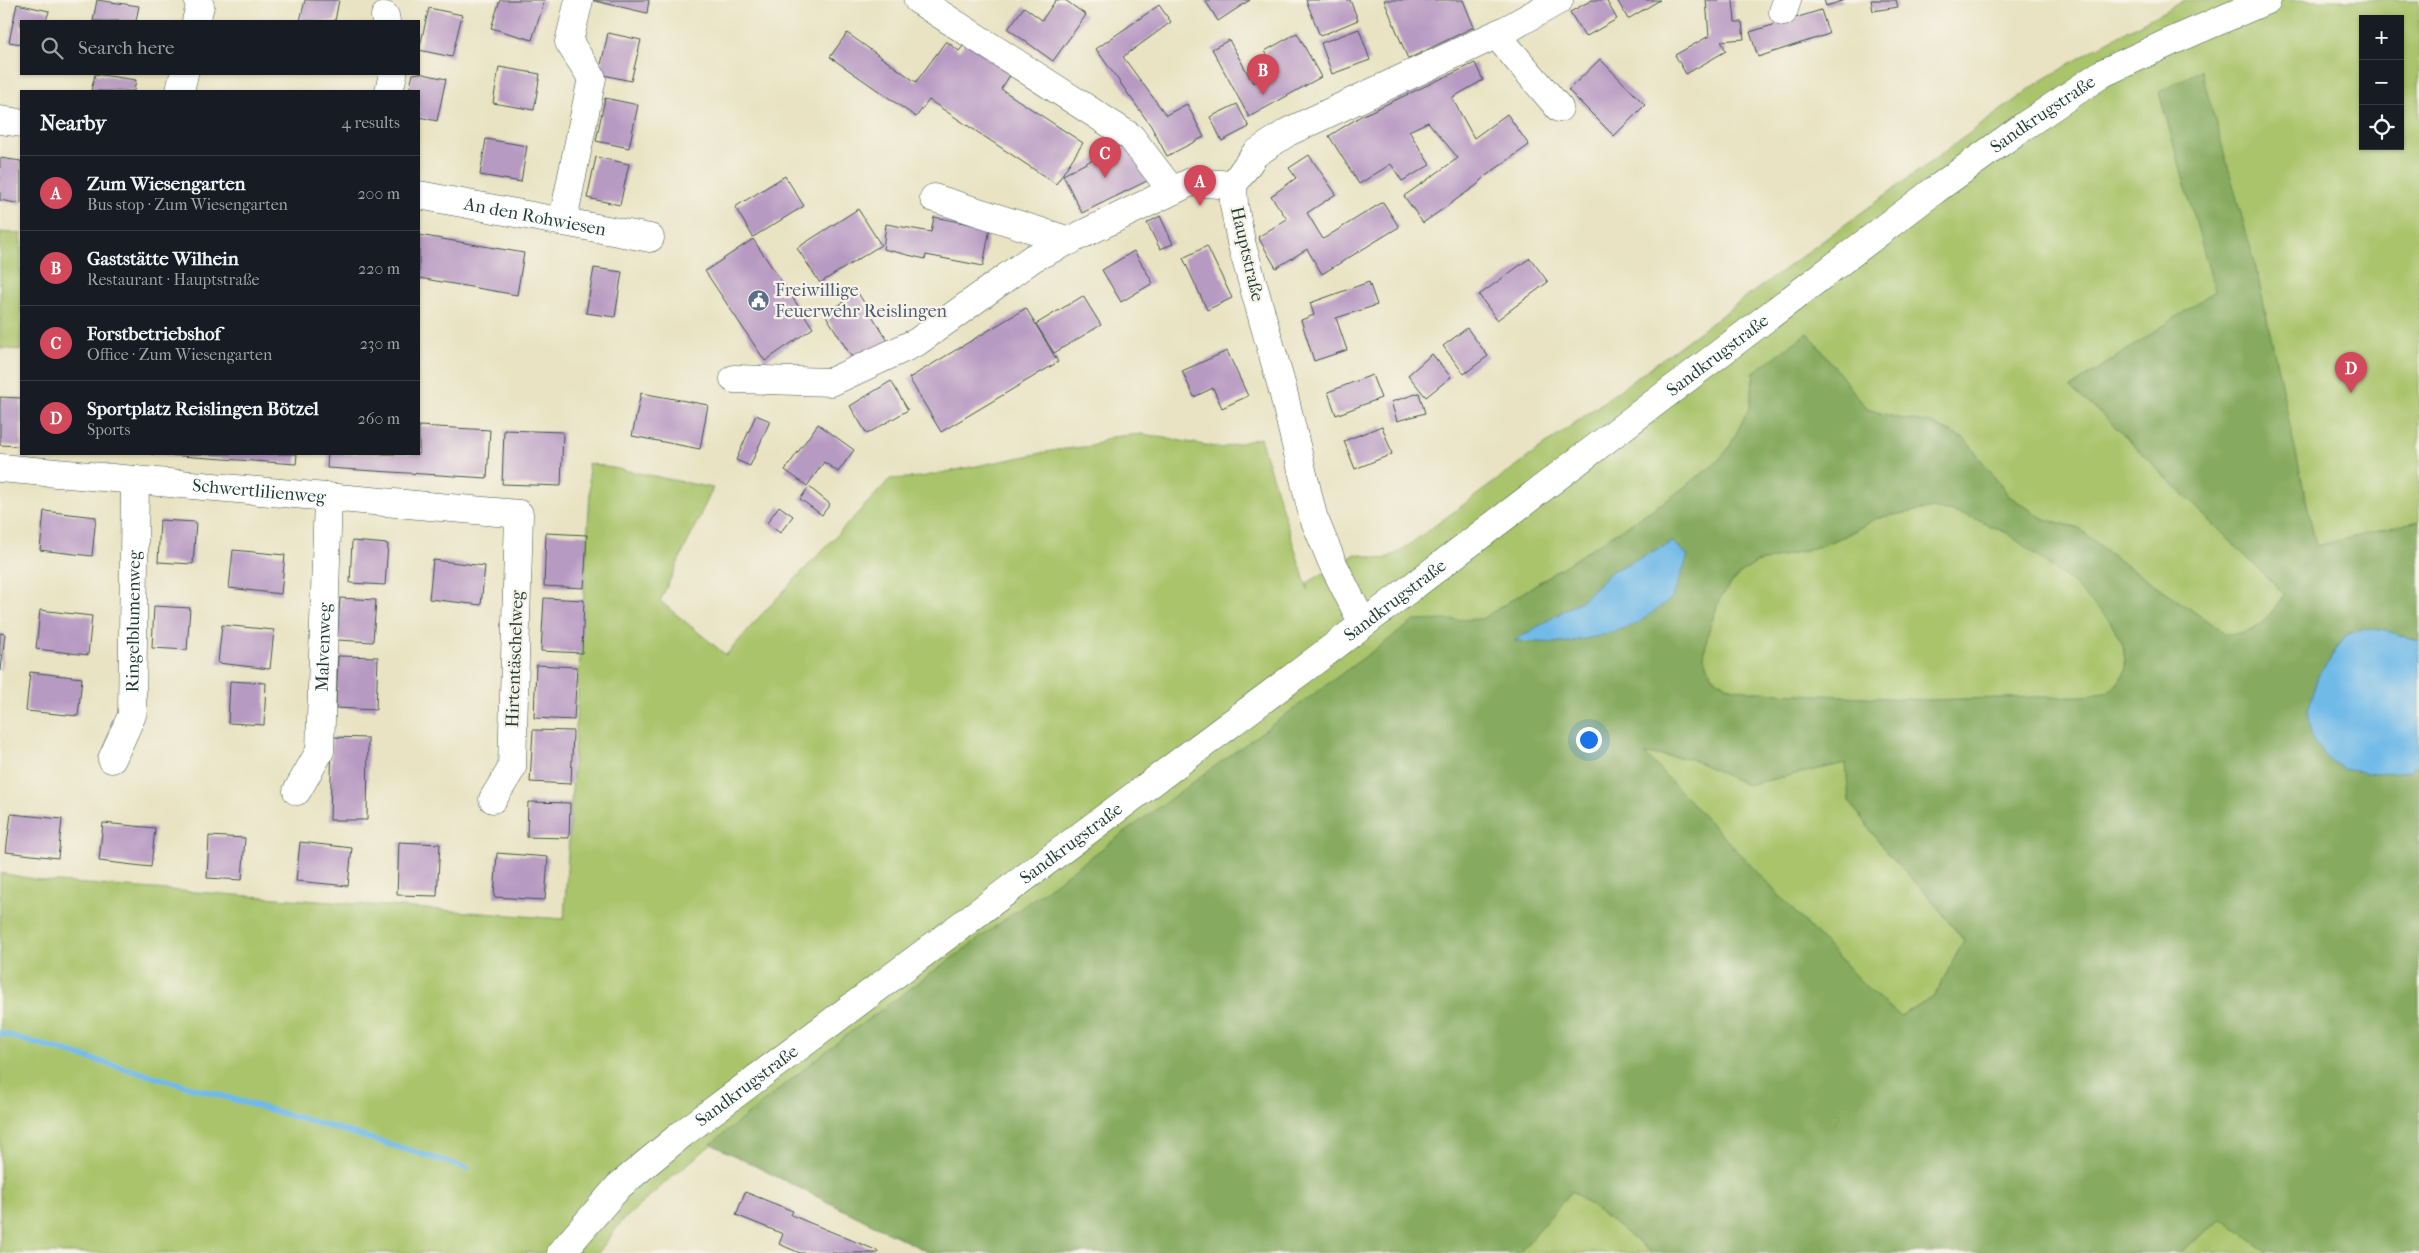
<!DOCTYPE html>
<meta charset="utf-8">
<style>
:root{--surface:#171b24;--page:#242831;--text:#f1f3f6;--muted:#9ea1a6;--line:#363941;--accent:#d1495b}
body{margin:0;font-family:"IM FELL French Canon",serif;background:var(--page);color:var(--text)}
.controls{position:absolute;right:15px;top:15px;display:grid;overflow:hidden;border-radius:0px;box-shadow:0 1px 4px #0004}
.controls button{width:45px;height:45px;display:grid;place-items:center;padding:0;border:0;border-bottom:1px solid var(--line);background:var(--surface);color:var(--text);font:25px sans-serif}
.you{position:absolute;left:1588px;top:739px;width:18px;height:18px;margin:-12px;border:4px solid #fff;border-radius:50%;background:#1a73e8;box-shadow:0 0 0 8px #1a73e833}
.badge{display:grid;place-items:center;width:32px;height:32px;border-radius:50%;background:var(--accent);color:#fff;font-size:16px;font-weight:700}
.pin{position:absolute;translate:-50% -41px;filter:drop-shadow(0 1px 2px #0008)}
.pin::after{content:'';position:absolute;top:26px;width:18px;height:15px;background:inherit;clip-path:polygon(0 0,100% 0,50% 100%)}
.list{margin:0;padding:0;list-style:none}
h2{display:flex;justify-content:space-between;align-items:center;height:65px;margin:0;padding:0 20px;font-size:21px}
h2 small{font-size:16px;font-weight:400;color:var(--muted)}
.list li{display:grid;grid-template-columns:32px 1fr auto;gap:15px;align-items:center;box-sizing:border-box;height:75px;padding:0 20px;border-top:1px solid var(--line)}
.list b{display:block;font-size:19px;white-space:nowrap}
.list p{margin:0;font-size:16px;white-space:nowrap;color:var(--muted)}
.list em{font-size:16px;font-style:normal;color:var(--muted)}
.icon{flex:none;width:28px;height:28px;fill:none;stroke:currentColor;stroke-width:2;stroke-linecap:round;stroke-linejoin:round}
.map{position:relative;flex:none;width:2419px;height:1253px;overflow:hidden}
.search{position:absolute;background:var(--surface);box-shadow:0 1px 4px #0004;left:20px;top:20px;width:400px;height:55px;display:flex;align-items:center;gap:12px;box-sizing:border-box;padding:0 18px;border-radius:0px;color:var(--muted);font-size:19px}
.panel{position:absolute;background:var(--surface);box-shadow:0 1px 4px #0004;left:20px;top:90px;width:400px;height:365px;border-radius:0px}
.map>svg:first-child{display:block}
</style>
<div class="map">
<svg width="2419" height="1253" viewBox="0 0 2419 1253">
<rect width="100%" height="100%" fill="#f7f3e8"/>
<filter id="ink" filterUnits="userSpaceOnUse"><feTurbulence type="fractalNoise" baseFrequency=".02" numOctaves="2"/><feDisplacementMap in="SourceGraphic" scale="10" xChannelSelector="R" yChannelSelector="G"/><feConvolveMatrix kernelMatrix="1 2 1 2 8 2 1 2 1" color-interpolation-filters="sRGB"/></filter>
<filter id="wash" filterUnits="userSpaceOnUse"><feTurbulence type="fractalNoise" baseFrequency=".0096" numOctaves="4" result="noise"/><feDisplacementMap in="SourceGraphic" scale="20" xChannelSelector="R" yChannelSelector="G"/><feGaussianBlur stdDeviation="1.12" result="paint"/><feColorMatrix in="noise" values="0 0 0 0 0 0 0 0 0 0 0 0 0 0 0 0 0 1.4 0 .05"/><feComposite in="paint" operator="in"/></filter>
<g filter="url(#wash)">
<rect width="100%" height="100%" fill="#e9e3c3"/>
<g fill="#a9c46a" stroke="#64804f" fill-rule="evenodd">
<path d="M 2185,0 L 2419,0 L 2419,521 L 2316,547 L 2255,264 L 2159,93 L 2216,291 L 2070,388 L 2105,417 L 2285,595 C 2268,618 2256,637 2225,633 L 2110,554 L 2079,528 L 2044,519 L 2009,496 L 1965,439 L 1931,423 L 1898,418 L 1867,409 L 1808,333 L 1754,372 L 1750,406 L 1729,448 L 1715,464 L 1670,498 L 1482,619 L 1414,622 L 844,1037 L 669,1179 L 622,1221 L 598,1253 L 0,1253 L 0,873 L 45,881 L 564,919 L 590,492 L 588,463 L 713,488 L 660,601 L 726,655 L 762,614 L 890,479 L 921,477 L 1057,450 L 1092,446 L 1111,437 L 1142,434 L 1221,448 L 1260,438 L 1308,591 L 1307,583 L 1356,554 L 1384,559 L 1399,552 L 2038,83 L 2108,41 ZM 2363,19 L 2400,19 L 2400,146 L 2363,146 Z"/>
<path d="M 0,232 L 21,234 L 21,350 L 0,348 Z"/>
<path d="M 1933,508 L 1966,515 L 2007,533 L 2071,582 L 2110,621 L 2123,645 L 2126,670 L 2118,683 L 2106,693 L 2083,696 L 1927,700 L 1756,692 L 1726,686 L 1712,676 L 1703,657 L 1708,633 L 1719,600 L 1736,577 L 1756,563 L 1817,547 L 1845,536 L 1877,518 Z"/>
<path d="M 1644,754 L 1689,758 L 1747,785 L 1846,763 L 1849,801 L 1884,849 L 1930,898 L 1964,941 L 1934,997 L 1900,1016 L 1870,991 Z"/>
<path d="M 1572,1191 L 1652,1253 L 1519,1253 Z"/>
<path d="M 2222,1219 L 2269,1253 L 2179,1253 Z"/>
</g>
<path fill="#86aa5e" stroke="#527449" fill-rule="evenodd" d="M 2201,70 L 2255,264 L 2316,546 L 2419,521 L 2419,642 C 2400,635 2361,619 2345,637 C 2335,648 2327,663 2318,676 L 2409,771 L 2419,764 L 2419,1253 L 2269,1253 L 2222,1219 L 2179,1253 L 1652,1253 L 1572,1191 L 1519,1253 L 930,1253 L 711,1144 L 844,1037 L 1414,621 L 1482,619 L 1670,498 L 1715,464 L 1729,448 L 1750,406 L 1754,372 L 1808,333 L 1867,409 L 1898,418 L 1931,423 L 1965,439 L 2009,496 L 2044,519 L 2079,528 L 2110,554 L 2225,633 C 2253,637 2270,618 2285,595 L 2105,417 L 2070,388 L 2215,291 L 2159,92 ZM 1933,508 L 1966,515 L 2007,533 L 2071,582 L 2110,621 L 2123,645 L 2126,670 L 2118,683 L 2106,693 L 2083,696 L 1926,700 L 1756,692 L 1726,686 L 1712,676 L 1704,657 L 1708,633 L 1719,600 L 1736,577 L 1756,563 L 1817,547 L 1845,536 L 1877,518 ZM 1673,542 L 1600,636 L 1563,643 L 1515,641 L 1582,600 L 1612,571 ZM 1645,754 L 1689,758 L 1747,785 L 1846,763 L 1849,801 L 1884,849 L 1930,898 L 1964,940 L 1934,997 L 1900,1016 L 1870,991 Z"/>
<g fill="#6fbae8" stroke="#477c8e">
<path d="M 1673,542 L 1688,556 L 1672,598 L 1637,624 L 1600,636 L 1563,643 L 1514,641 L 1582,600 L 1612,571 Z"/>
<path d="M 2369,628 L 2394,633 L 2419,642 L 2419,764 L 2409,771 L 2375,774 L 2343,769 L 2327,758 L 2313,741 L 2308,711 L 2318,676 L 2346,635 Z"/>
</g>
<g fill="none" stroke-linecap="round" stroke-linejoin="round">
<path stroke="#6fbae8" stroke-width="6" d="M 0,1033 L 342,1130 L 467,1168"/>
</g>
<g id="blocks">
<g fill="#b79ac2">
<path d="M 97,0 L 139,6 L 136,21 L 93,21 Z"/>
<path d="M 305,0 L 339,0 L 335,21 L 300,21 Z"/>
<path d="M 500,0 L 545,0 L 532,40 L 491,28 Z"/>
<path d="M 591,0 L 649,0 L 647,13 Z"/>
<path d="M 1056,0 L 1065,0 L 1086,15 L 1053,61 L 1008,29 L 1024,7 L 1042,20 Z"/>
<path d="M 1205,0 L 1250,0 L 1218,21 Z"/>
<path d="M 1306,0 L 1350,0 L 1358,20 L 1320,36 Z"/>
<path d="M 1384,0 L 1463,0 L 1474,27 L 1408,59 Z"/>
<path d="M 1592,0 L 1606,0 L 1617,19 L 1585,37 L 1570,12 Z"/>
<path d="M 1617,0 L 1660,0 L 1628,19 Z"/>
<path d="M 1706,0 L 1733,0 L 1735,22 L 1742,22 L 1744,39 L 1721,41 L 1726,51 L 1686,74 L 1675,55 L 1709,36 Z"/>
<path d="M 1824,0 L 1845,0 L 1826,6 Z"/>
<path d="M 1871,0 L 1896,0 L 1898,7 L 1873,11 Z"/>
<path d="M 17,4 L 49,11 L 46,21 L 21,21 L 21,44 L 9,42 Z"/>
<path d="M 1159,5 L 1171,22 L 1123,57 L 1166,115 L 1187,104 L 1204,137 L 1167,156 L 1151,126 L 1096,49 Z"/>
<path d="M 429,8 L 462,15 L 452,57 L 419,50 Z"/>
<path d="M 1821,10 L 1829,34 L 1758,57 L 1750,32 Z"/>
<path d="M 1359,29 L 1370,60 L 1332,74 L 1321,43 Z"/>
<path d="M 608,33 L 641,40 L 631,81 L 599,74 Z"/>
<path d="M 847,33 L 916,82 L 946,41 L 959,51 L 969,39 L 1013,71 L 1001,89 L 1083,143 L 1056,184 L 929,100 L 916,117 L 830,57 Z"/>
<path d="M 1297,33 L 1321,77 L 1249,117 L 1212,49 L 1229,40 L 1253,83 L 1276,71 L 1265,51 Z"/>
<path d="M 1600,59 L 1645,105 L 1614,136 L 1568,90 Z"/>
<path d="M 1475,63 L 1483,80 L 1452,98 L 1474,138 L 1507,114 L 1529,145 L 1487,175 L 1477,185 L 1423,223 L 1404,196 L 1458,158 L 1428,122 L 1409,131 L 1430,165 L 1402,181 L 1391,164 L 1359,184 L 1329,136 L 1361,116 Z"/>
<path d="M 499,67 L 540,74 L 534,110 L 493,103 Z"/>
<path d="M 419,73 L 446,79 L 437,121 L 419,117 L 419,91 L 409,91 L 413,74 Z"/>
<path d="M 95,74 L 136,80 L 134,91 L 91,91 Z"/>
<path d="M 605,98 L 638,105 L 629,148 L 596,141 Z"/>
<path d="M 1237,104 L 1249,127 L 1222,141 L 1210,117 Z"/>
<path d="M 486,139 L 527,146 L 521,182 L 480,175 Z"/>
<path d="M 1127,142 L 1147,181 L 1082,213 L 1063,175 Z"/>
<path d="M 1309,155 L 1336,194 L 1307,213 L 1323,239 L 1383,202 L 1399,227 L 1322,274 L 1307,249 L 1276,268 L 1258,237 L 1287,219 L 1271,196 L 1296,178 L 1289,168 Z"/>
<path d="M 596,157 L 629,164 L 620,205 L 587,198 Z"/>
<path d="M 0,158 L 21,161 L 21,204 L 0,200 Z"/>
<path d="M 785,176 L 804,206 L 753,237 L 735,207 Z"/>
<path d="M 858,209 L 881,245 L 820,283 L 797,248 Z"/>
<path d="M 1160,216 L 1173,244 L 1160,249 L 1147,223 Z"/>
<path d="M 934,217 L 990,228 L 983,266 L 926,255 L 925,259 L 883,249 L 886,224 L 931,232 Z"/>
<path d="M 419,235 L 524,253 L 517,295 L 419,278 Z"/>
<path d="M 753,239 L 813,328 L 765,361 L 705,271 Z"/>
<path d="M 1207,246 L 1232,298 L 1207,310 L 1183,258 Z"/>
<path d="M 1134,251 L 1153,283 L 1121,302 L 1102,270 Z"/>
<path d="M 1530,258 L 1548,282 L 1497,320 L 1479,295 Z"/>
<path d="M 594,268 L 622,272 L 615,317 L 586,313 Z"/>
<path d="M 1369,282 L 1377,305 L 1336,318 L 1347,350 L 1314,361 L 1301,320 L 1314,315 L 1310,303 Z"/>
<path d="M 858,293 L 889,343 L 856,364 L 825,314 Z"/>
<path d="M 1083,296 L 1101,325 L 1054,353 L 1036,324 Z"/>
<path d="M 1026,308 L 1058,362 L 941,432 L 909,378 Z"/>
<path d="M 1467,328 L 1488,356 L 1464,374 L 1443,346 Z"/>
<path d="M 1227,351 L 1248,396 L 1222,408 L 1213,388 L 1194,397 L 1182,371 Z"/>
<path d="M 1432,354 L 1451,377 L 1426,397 L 1408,375 Z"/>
<path d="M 1372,375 L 1381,398 L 1336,415 L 1328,392 Z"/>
<path d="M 891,381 L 908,410 L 867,434 L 850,406 Z"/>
<path d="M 641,393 L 708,405 L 700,449 L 632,436 Z"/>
<path d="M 1419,393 L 1425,413 L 1397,421 L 1391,402 Z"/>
<path d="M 0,397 L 21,398 L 21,446 L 0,445 Z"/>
<path d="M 756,415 L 770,421 L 750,466 L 736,460 Z"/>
<path d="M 818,424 L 854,450 L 838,472 L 824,462 L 807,486 L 785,470 Z"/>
<path d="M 419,426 L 490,430 L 487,478 L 327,468 L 328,454 L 419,454 Z"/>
<path d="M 1382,426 L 1392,454 L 1355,469 L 1344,441 Z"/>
<path d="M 504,430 L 563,432 L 561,486 L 502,484 Z"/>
<path d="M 151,454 L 297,454 L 296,464 Z"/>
<path d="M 809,487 L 830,504 L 822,515 L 800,499 Z"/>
<path d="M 779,506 L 793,516 L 780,533 L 767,523 Z"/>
<path d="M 44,511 L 96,517 L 92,556 L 40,550 Z"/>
<path d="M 160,520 L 196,522 L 193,564 L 158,562 Z"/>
<path d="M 546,533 L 587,535 L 584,588 L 544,586 Z"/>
<path d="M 352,541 L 388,544 L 385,585 L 350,583 Z"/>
<path d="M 233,550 L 285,555 L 281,594 L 229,588 Z"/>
<path d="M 433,560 L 485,566 L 481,605 L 429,599 Z"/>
<path d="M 340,598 L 376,600 L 373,642 L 337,640 Z"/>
<path d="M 544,598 L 584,600 L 582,653 L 541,651 Z"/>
<path d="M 154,606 L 190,608 L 187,650 L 152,648 Z"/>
<path d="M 40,610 L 92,616 L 88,655 L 36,649 Z"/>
<path d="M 222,625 L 274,630 L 270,669 L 218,663 Z"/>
<path d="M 0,633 L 5,634 L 1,670 L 0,670 Z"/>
<path d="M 338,656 L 378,657 L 376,710 L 336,708 Z"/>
<path d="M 536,665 L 577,667 L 574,720 L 534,718 Z"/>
<path d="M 30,672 L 82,678 L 78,716 L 26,711 Z"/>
<path d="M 230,681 L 266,683 L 264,725 L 228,723 Z"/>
<path d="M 533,730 L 573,731 L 571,784 L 530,782 Z"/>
<path d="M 332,737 L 368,738 L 367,820 L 330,820 Z"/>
<path d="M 528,802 L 570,803 L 569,838 L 527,837 Z"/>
<path d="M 11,814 L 62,819 L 58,858 L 6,852 Z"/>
<path d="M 103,823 L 155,828 L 151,867 L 99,861 Z"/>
<path d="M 209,836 L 245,838 L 242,880 L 207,878 Z"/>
<path d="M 300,842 L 352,848 L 348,886 L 296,881 Z"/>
<path d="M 399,842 L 440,844 L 437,896 L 397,895 Z"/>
<path d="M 497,853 L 548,857 L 545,900 L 494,897 Z"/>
<path d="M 745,1192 L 793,1211 L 791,1215 L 878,1251 L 878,1253 L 800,1253 L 779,1244 L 783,1234 L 736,1215 Z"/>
</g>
</g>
</g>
<g filter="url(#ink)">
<use href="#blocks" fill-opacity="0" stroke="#3d5649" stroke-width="1"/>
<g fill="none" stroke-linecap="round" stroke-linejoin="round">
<defs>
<g id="minor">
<path d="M 918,0 L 1131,137 L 1172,191"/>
<path d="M 1783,12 L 1787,0"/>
<path d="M 385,16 L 386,21"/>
<path d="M 196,21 L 200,6 L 198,0"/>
<path d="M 1499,33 L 1505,45 L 1559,108"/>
<path d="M 180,91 L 184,74"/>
<path d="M 389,91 L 393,74"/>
<path d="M 0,120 L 21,123"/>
<path id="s1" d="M 419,195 L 650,238"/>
<path d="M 934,198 L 1070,241"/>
<path d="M 563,220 L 592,78 L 569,42 L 579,0"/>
<path d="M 734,379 L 831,382 L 917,342 L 1033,258 L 1191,182 L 1233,185"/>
<path id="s2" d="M 0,468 L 519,514 L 512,768 L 493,799"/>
<path d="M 1363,624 L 1332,562 L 1313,516 L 1282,387 L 1241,242 L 1234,205 L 1233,185 L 1255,154 L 1288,132 L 1506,30 L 1559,0"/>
<path id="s3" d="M 112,759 L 132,715 L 135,480"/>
<path id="s4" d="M 297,791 L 320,751 L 328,497"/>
<path id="s5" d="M 561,1253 L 619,1186 L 682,1134 L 1312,663 L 1935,190 L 2024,126 L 2103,73 L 2170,42 L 2267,0"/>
</g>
</defs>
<use href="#minor" stroke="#3d5649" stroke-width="29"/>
<use href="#minor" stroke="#fff" stroke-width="28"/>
</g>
</g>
<defs>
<symbol id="civic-disc" viewBox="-11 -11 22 22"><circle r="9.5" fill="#5c6f8a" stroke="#f7f3e8"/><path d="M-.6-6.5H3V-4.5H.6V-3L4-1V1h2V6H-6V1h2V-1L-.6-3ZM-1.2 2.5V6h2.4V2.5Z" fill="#fff"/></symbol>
</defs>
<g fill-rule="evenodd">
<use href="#civic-disc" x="746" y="288" width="25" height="25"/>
</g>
<g text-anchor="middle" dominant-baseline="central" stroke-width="4.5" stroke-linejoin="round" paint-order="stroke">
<g font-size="18" fill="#1f3d34" stroke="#f7f3e8">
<text stroke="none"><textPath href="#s5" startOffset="1871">Sandkrugstraße</textPath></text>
<text stroke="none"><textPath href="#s1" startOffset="118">An den Rohwiesen</textPath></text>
<text transform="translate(1247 254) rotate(77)">Hauptstraße</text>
<text stroke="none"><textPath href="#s5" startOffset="1466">Sandkrugstraße</textPath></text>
<text stroke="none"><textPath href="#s2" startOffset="260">Schwertlilienweg</textPath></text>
<text stroke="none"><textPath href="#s5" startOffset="1061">Sandkrugstraße</textPath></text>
<text stroke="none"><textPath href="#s3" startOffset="142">Ringelblumenweg</textPath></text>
<text stroke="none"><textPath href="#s4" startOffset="150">Malvenweg</textPath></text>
<text transform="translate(515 659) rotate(-88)">Hirtentäschelweg</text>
<text stroke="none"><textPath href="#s5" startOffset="656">Sandkrugstraße</textPath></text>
<text stroke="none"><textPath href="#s5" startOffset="251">Sandkrugstraße</textPath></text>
</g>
<g font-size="18" fill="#4e5e75" stroke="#f7f3e8" text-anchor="start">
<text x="775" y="290">Freiwillige<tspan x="775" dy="21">Feuerwehr Reislingen</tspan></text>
</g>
</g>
</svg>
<div class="controls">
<button>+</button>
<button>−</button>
<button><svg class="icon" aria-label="locate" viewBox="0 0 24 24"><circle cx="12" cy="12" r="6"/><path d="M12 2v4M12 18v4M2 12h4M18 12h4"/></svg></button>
</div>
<div class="you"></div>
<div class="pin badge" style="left:1200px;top:206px">A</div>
<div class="pin badge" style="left:1263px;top:95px">B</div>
<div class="pin badge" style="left:1105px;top:178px">C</div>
<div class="pin badge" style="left:2351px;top:393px">D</div>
<div class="search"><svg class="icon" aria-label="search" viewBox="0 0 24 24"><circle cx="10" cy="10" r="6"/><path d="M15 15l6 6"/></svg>Search here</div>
<section class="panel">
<h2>Nearby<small>4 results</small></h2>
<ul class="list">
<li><span class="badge">A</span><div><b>Zum Wiesengarten</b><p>Bus stop · Zum Wiesengarten</p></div><em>200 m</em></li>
<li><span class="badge">B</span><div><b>Gaststätte Wilhein</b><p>Restaurant · Hauptstraße</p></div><em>220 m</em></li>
<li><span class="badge">C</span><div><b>Forstbetriebshof</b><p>Office · Zum Wiesengarten</p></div><em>230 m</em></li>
<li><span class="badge">D</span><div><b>Sportplatz Reislingen Bötzel</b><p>Sports</p></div><em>260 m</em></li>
</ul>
</section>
</div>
